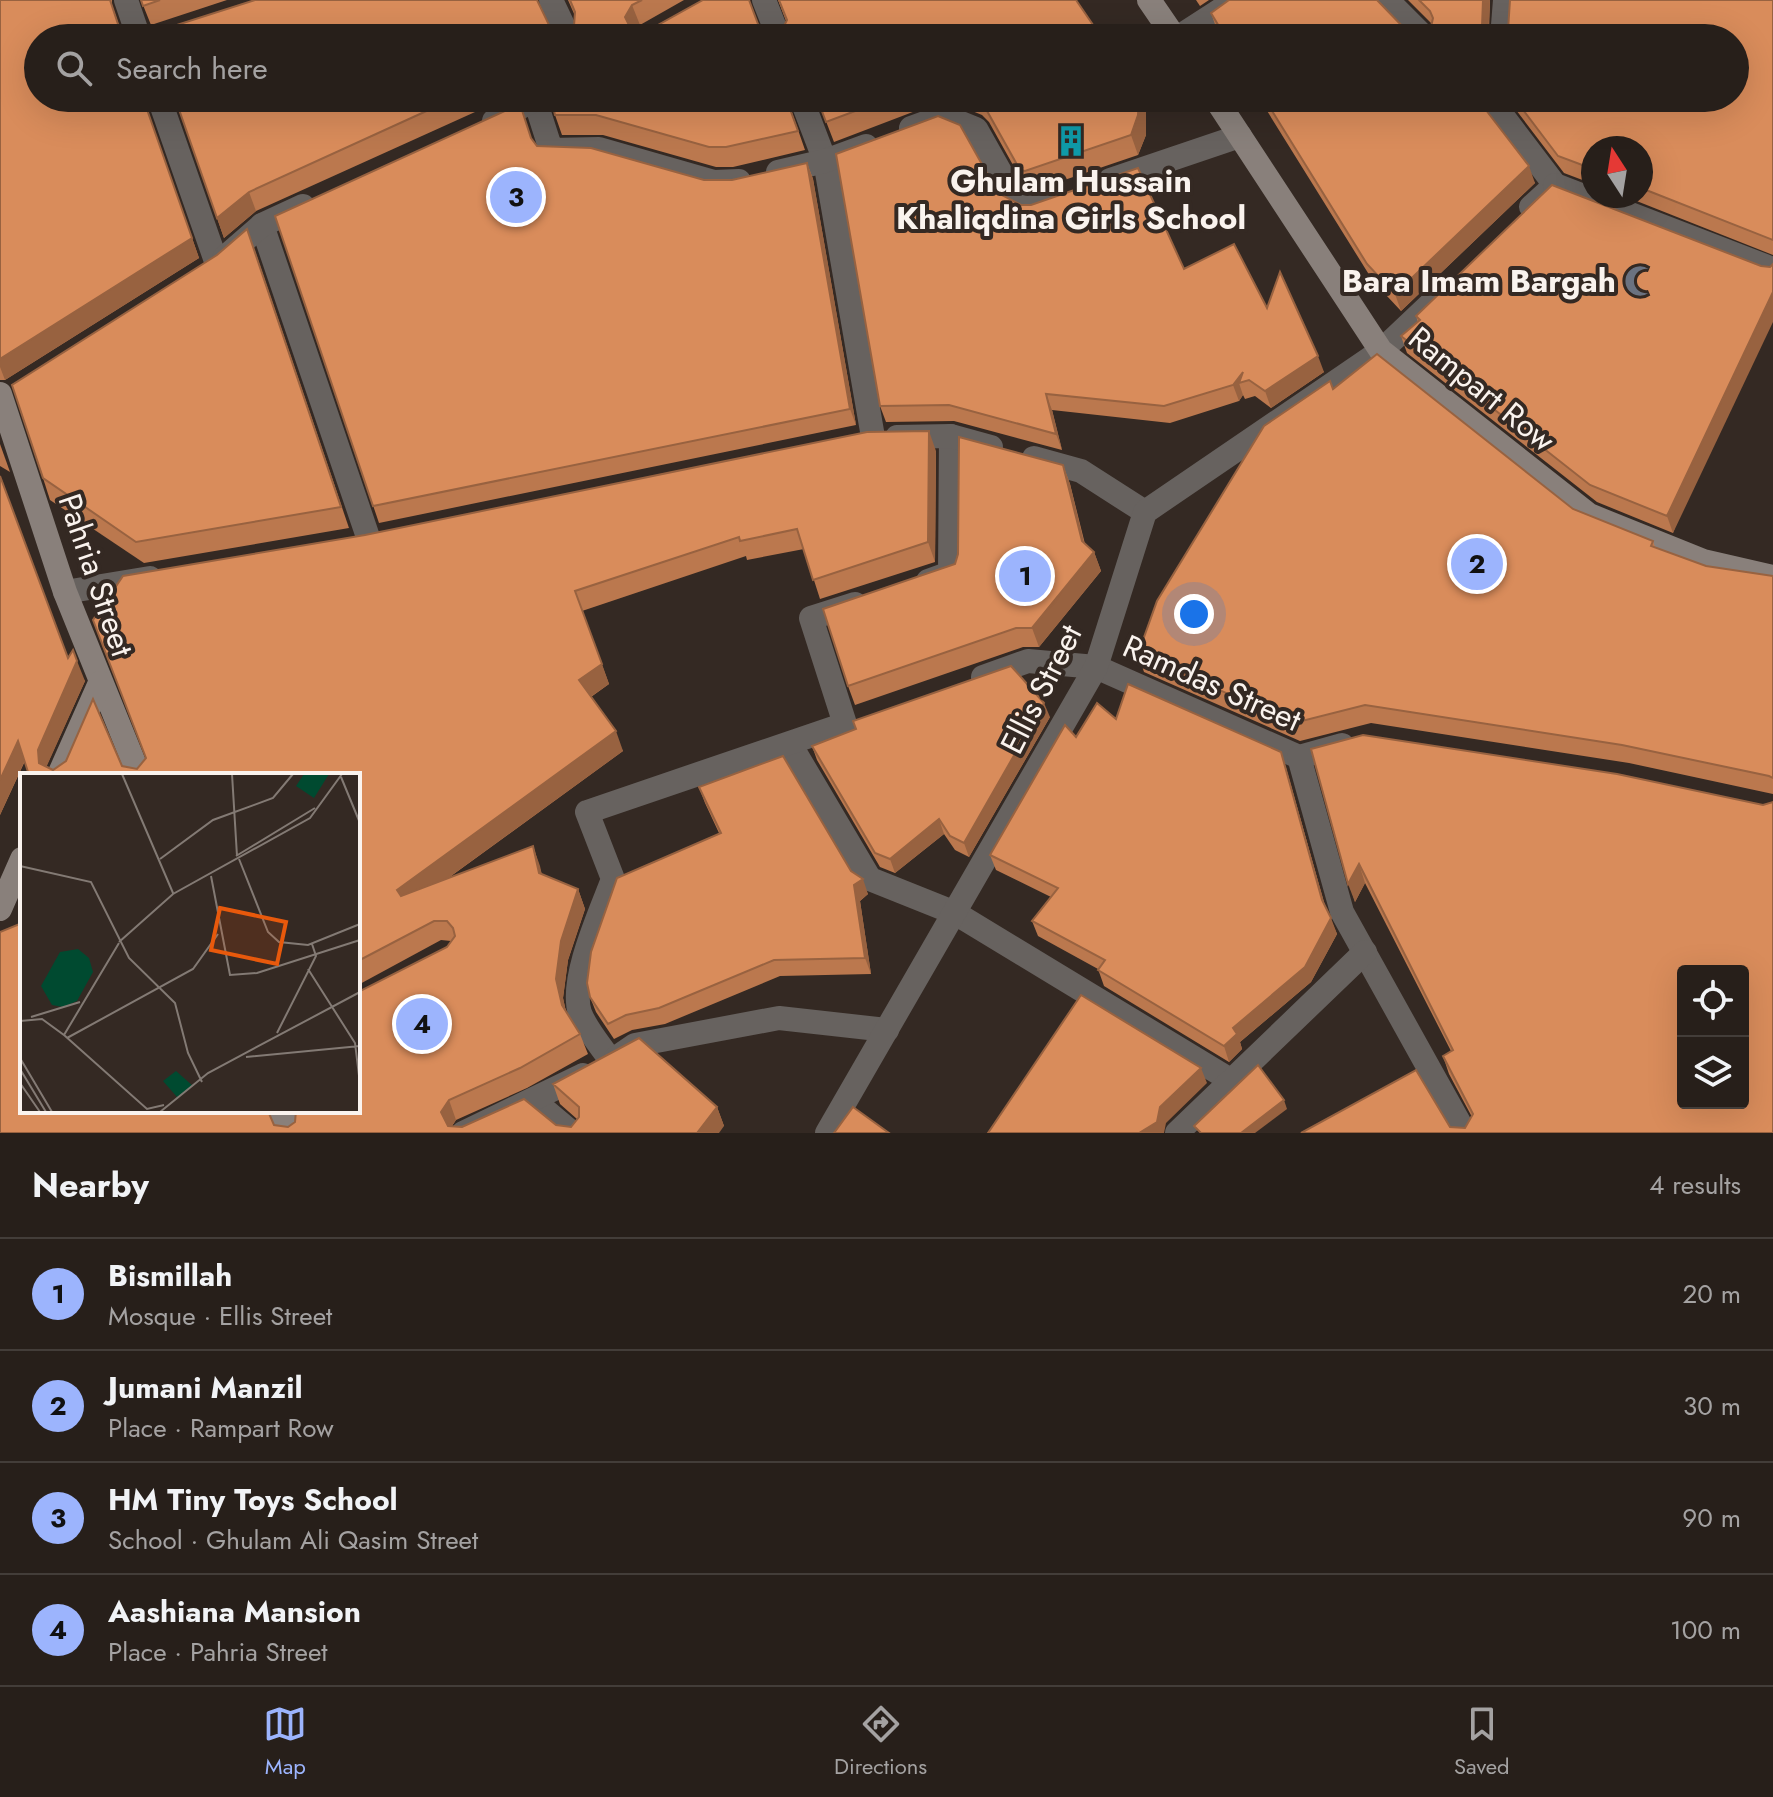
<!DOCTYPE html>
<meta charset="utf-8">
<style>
:root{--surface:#271f1a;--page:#332c27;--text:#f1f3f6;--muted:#a4a2a2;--line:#433d39;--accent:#9cb4fd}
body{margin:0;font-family:Jost,sans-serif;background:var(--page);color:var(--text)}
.controls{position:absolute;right:24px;bottom:24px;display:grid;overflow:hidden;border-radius:8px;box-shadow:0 8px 32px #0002}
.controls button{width:72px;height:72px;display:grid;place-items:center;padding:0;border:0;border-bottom:2px solid var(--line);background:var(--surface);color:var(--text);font:40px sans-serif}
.compass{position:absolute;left:1581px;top:136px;width:72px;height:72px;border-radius:50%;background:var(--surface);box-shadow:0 8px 32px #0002;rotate:348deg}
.you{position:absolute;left:1194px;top:614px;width:28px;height:28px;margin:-20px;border:6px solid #fff;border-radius:50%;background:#1a73e8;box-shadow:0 0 0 12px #1a73e833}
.badge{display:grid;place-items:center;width:52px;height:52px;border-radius:50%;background:var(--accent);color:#111;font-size:26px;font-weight:700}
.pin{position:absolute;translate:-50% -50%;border:4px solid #fff;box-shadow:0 2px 8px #0006}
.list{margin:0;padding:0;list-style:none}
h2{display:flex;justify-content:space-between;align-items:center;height:104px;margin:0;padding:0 32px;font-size:34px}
h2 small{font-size:26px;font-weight:400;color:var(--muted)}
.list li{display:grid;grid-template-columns:52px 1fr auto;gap:24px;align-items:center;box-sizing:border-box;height:112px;padding:0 32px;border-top:2px solid var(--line)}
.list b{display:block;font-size:30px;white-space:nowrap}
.list p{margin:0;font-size:26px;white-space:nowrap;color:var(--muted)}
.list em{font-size:26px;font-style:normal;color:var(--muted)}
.icon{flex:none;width:44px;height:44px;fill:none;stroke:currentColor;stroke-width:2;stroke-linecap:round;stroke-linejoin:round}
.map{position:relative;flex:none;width:1773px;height:1133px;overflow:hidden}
.search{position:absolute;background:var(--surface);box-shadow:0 8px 32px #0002;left:24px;right:24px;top:24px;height:88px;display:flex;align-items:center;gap:20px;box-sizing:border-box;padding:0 28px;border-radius:44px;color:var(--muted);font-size:30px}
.sheet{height:552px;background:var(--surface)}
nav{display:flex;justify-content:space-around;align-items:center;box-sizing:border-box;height:112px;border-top:2px solid var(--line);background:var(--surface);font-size:22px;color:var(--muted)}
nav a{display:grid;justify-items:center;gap:4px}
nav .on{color:var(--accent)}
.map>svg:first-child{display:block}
</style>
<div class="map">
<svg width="1773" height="1133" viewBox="0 0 1773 1133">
<rect width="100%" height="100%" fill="#342923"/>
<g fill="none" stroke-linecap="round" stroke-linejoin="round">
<g stroke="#67625f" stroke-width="24">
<path d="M 764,0 L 779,38"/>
<path d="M 801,98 L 825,161 L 873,437"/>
<path d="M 535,100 L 551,150 L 599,149 L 714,182 L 739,181"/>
<path d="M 911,128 L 944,116 L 976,129 L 1017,202 L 1032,207 L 1057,199"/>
<path d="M 778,172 L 825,161 L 866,146"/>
<path d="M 1110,180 L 1240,136"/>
<path d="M 928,581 L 950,573 L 951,436"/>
<path d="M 983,677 L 1028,661 L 1096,667"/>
<path d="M 790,744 L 870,879 L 955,913 L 1232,1081"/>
<path d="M 611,1061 C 601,1046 586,1029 580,1013 C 569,980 601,911 613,879 L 587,812 L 845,724 L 811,618 L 855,604"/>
</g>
<g stroke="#67625f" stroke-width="24">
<path d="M 126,0 L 139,38"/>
<path d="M 551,0 L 569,38"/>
<path d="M 1387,0 L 1425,38"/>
<path d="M 1177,38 L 1236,0"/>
<path d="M 1502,38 L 1505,0"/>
<path d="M 159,98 L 217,264"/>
<path d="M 1499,98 L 1498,110 L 1555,185 L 1531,207"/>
<path d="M 494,121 L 538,98"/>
<path d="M 1555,185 L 1773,269"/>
<path d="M 262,225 L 369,540"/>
<path d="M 224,258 L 262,225 L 303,206"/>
<path d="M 897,437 L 951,436 L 991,447"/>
<path d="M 1034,458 L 1081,471 L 1145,512"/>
<path d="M 65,592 L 150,578"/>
<path d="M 1096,667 L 1299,757 L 1342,745"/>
<path d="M 1299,757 L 1342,912 L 1465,1133"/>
<path d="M 616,1058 L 635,1045 L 779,1018 L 887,1030"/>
<path d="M 534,1101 L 572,1133"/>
<path d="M 463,1133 L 583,1075"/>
<path d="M 827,1133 L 1096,667 L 1145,512 L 1381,351 L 1438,297"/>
<path d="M 1177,1133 L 1365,952"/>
</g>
<g stroke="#89807b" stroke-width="24">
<path d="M 1149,0 L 1175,38"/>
<path d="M 1215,98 L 1381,351 L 1589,515 L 1703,561 L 1773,577"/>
<path d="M 0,394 L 65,592 L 139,775"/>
<path d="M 59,775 L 100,683"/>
<path d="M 0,909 L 22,859"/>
<path d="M 281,1111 L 290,1133"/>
</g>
</g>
<g fill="#bb784e">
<path d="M 0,0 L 112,0 L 112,5 L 119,25 L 123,30 L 136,33 L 155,32 L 255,0 L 538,0 L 538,2 L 549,25 L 554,31 L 567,32 L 574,26 L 575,16 L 568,0 L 684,0 L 640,25 L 636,31 L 647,31 L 758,24 L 770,33 L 783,28 L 786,21 L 778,0 L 1076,0 L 1102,38 L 38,38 L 145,103 L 199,258 L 5,380 L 0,380 Z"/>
<path d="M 141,0 L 227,0 L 151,25 Z"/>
<path d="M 1196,0 L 1209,0 L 1200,6 Z"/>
<path d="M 1408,0 L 1490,0 L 1489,32 L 1494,36 L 1773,0 L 1773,255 L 1624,196 L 1641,196 L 1641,148 L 1593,148 L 1593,184 L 1564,173 L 1513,106 L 1511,98 L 1735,98 L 1735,38 L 1222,38 L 1217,30 L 1211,13 L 1408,32 L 1422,36 L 1430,31 L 1432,24 Z"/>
<path d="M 175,98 L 506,98 L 256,211 L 224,238 Z"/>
<path d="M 787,98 L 805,150 L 733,167 L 716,167 L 603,135 L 562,135 L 555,115 Z"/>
<path d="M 817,98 L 1141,98 L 1146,111 L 1146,135 L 1138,155 L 1032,191 L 1027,190 L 989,122 L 982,115 L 950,102 L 939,102 L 834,142 Z"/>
<path d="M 1259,98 L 1486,98 L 1486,110 L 1535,183 L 1401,311 L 1373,281 Z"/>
<path d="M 532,140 L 537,146 L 704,180 L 732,180 L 807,163 L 813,179 L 856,425 L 379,523 L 275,216 Z"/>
<path d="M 998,193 L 1021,205 L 1184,269 L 1267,308 L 1324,372 L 1271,408 L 1255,396 L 1245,399 L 1243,395 L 1239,401 L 1170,423 L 1052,410 L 1062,450 L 954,421 L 886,422 L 880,406 Z"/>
<path d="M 255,251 L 349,528 L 144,563 L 50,500 L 43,478 Z"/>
<path d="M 1761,266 L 1770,267 L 1673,533 L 1597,502 L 1407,353 L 1401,336 L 1418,322 L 1416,316 Z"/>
<path d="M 1333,389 L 1573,509 L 1653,541 L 1655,547 L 1706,566 L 1773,576 L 1773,794 L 1629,763 L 1371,723 L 1300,741 L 1144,672 L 1138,654 Z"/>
<path d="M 0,444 L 10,472 L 0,466 Z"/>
<path d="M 936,451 L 935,562 L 820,599 L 804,549 L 747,560 L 746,556 L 582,611 L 609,684 L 591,697 L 623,751 L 447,879 L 533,846 L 542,875 L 578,889 L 585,909 L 568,960 L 563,998 L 566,1012 L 580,1034 L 588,1054 L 527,1088 L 456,1120 L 452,1126 L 556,1125 L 571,1127 L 577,1119 L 560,1104 L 553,1084 L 717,1107 L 724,1126 L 0,1133 L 274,1125 L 288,1127 L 295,1122 L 296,1111 L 358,1111 L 451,941 L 441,940 L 358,985 L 358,775 L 29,775 L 25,761 L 0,815 L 0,476 L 68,658 L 85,681 L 46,767 L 53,770 L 122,766 L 137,769 L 146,758 L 93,620 Z"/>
<path d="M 1063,465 L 1070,484 L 1085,544 L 1094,552 L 1101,571 L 1039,647 L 1023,647 L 855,705 L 848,686 Z"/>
<path d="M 1050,717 L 969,857 L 955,850 L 944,834 L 895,873 L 880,867 L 817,760 L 812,746 Z"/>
<path d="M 1116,719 L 1286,768 L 1325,906 L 1337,934 L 1311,982 L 1240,1042 L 1242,1049 L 1229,1062 L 1104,986 L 1098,969 L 1038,936 L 1032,921 L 1051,897 L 996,870 L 990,855 L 1076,737 Z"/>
<path d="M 1311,749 L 1763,805 L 1773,1133 L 1301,1133 L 1450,1127 L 1465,1128 L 1472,1117 L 1449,1074 L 1443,1056 L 1451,1051 L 1365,883 L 1355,902 Z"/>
<path d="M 699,787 L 851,871 L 868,894 L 860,901 L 871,974 L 780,976 L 665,1024 L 632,1030 L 614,1039 L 596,1012 L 590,997 L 719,833 L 705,803 Z"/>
</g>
<g fill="#986240">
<path d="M 1483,0 L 1490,0 L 1488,38 L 1482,27 Z"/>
<path d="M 632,5 L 640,25 L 632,37 L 625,17 Z"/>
<path d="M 143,98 L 146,98 L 145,103 L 199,258 L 5,380 L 0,367 L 0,359 Z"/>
<path d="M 1139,98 L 1141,98 L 1146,111 L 1146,135 L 1138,155 L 1131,135 Z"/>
<path d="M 1479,98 L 1486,98 L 1486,118 L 1479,101 Z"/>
<path d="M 807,163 L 813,179 L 856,425 L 850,409 Z"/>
<path d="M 1529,166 L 1535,183 L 1401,311 L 1395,294 Z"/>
<path d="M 249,192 L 256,211 L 224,238 L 217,218 Z"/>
<path d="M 1773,292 L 1773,322 L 1673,533 L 1667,516 Z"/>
<path d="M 1318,356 L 1324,372 L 1271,408 L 1265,391 Z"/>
<path d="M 1243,372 L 1239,383 L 1243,395 L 1239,401 L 1233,385 Z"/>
<path d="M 1046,394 L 1052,410 L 1062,450 L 1056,434 Z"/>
<path d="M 929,431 L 936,451 L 935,562 L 928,542 Z"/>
<path d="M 1063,465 L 1070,484 L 1088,559 L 1094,552 L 1101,571 L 1039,647 L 1032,628 L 1082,541 Z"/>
<path d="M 77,661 L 85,681 L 45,770 L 39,763 L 38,750 Z"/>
<path d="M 602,664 L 609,684 L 586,700 L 579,680 Z"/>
<path d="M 1044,703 L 1050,717 L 969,857 L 964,843 Z"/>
<path d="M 616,731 L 623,751 L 404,910 L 397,890 Z"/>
<path d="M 18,741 L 25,760 L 0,815 L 0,780 Z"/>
<path d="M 1281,752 L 1286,768 L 1328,916 L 1322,900 Z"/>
<path d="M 939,819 L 944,834 L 895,873 L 890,859 Z"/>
<path d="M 533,846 L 540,866 L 546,893 L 539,873 Z"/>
<path d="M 1359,864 L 1365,883 L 1355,902 L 1348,884 Z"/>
<path d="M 863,879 L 868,894 L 860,901 L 871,974 L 865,958 L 854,885 Z"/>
<path d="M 578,889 L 585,909 L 568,960 L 563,998 L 569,1025 L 562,1005 L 556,979 L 561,941 Z"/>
<path d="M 1331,918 L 1337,934 L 1311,982 L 1240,1042 L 1242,1049 L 1229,1062 L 1224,1046 L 1233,1028 Z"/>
<path d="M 1201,1068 L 1207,1083 L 1166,1123 L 1164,1133 L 1139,1133 L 1160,1107 Z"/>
<path d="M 449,1100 L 456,1120 L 448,1132 L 441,1112 Z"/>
<path d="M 1284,1100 L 1287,1109 L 1255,1133 L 1241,1133 Z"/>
<path d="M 717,1107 L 724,1126 L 719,1133 L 697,1133 Z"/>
</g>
<g fill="#d98c5b" stroke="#986240" stroke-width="2" fill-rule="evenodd">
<path d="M 0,0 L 110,0 L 118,24 L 123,30 L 136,33 L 141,30 L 155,32 L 255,0 L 537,0 L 549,25 L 554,31 L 567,32 L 574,26 L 575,12 L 570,0 L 642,0 L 632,5 L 625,17 L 632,31 L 647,31 L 703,0 L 749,0 L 758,24 L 770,33 L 783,28 L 787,20 L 779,0 L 1076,0 L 1102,38 L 38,38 L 38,98 L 143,98 L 192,238 L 0,359 Z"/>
<path d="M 141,0 L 160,0 L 143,6 Z"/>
<path d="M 1229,0 L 1377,0 L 1408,32 L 1422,36 L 1430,31 L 1433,18 L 1430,11 L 1419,0 L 1483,0 L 1482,27 L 1494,36 L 1508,30 L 1510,0 L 1773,0 L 1773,240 L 1641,188 L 1641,148 L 1593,148 L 1593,169 L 1558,156 L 1514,98 L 1735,98 L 1735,38 L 1226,38 L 1211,13 Z"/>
<path d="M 175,98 L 455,98 L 249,192 L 217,218 Z"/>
<path d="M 551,98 L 786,98 L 798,131 L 726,147 L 709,147 L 596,115 L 555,115 Z"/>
<path d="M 817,98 L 890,98 L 826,122 Z"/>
<path d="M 977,98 L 1139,98 L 1138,115 L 1131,135 L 1025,171 L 1020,170 L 982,102 Z"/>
<path d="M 1264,98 L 1479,98 L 1479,101 L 1529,166 L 1395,294 L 1367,264 Z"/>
<path d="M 520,104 L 531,138 L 537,146 L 591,148 L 704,180 L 732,180 L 807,163 L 850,409 L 373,506 L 275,216 Z"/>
<path d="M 938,116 L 960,125 L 998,193 L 1021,205 L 1031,205 L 1138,168 L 1184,269 L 1234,244 L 1267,308 L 1280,272 L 1318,356 L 1265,391 L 1249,380 L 1239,383 L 1243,372 L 1233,385 L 1164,406 L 1046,394 L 1056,434 L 949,405 L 880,406 L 836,154 Z"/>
<path d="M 1552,185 L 1761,266 L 1770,267 L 1773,264 L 1773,292 L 1667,516 L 1590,485 L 1401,336 L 1420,320 L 1416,316 Z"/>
<path d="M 247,229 L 341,507 L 136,542 L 43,478 L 12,385 L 217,255 Z"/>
<path d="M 1377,354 L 1573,509 L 1653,541 L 1651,546 L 1706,566 L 1773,576 L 1773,778 L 1769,776 L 1622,745 L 1365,705 L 1294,723 L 1138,654 L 1157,601 L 1264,426 L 1330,381 L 1333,389 Z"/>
<path d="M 929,431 L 928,542 L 813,580 L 797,529 L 740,541 L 739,537 L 575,591 L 602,664 L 579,680 L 616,731 L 397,890 L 401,896 L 533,846 L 539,873 L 578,889 L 561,941 L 556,979 L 562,1005 L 580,1034 L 520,1068 L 449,1100 L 441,1112 L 448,1126 L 462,1127 L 524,1099 L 556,1125 L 571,1127 L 579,1117 L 579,1107 L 553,1084 L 639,1038 L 717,1107 L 697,1133 L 0,1133 L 0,932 L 22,923 L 22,1111 L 268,1111 L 274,1125 L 288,1127 L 295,1122 L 296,1111 L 358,1111 L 358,992 L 447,947 L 455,936 L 453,928 L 447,921 L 434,921 L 358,961 L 358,775 L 29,775 L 18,741 L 0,780 L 0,476 L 68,658 L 73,650 L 77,661 L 38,750 L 39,763 L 53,770 L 66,761 L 93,699 L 122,766 L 137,769 L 146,758 L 93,620 L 123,576 L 365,535 L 867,432 Z"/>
<path d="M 959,437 L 1063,465 L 1082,541 L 1094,552 L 1032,628 L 1016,628 L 848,686 L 823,609 L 955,564 L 958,554 Z"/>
<path d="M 1011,666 L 1044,703 L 964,843 L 950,836 L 939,819 L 890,859 L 875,853 L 812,746 L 856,729 L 853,721 Z"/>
<path d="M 1128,684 L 1281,752 L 1322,900 L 1331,918 L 1305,967 L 1233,1028 L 1237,1034 L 1224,1046 L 1098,970 L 1105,960 L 1032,921 L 1058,888 L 990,855 L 1065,725 L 1076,737 L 1097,703 L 1116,719 Z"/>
<path d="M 1363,735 L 1617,774 L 1763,805 L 1773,802 L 1773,1133 L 1301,1133 L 1416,1070 L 1450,1127 L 1465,1128 L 1473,1114 L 1443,1056 L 1453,1050 L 1359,864 L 1348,884 L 1311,749 ZM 1683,971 L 1743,971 L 1743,1103 L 1683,1103 Z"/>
<path d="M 783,756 L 851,871 L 863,879 L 854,885 L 865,958 L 774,960 L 659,1008 L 626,1015 L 608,1024 L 590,997 L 587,983 L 591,952 L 617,878 L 721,833 L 699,787 Z"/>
<path d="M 1081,995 L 1201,1068 L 1160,1107 L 1157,1122 L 1139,1133 L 988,1133 Z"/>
<path d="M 1258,1065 L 1284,1100 L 1241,1133 L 1201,1133 L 1194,1126 Z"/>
<path d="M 853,1107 L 889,1133 L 834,1133 Z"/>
</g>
<defs>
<symbol id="building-bare" viewBox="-9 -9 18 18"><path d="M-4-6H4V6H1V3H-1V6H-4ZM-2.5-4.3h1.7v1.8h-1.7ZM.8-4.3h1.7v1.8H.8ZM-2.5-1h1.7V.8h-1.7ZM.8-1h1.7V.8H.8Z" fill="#0f9aa8" stroke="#342923" stroke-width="2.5" paint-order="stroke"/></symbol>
<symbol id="mosque-bare" viewBox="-9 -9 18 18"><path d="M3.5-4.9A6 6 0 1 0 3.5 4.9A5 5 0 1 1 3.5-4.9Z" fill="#6b7280" stroke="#342923" stroke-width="2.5" paint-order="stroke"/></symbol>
</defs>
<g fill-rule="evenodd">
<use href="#building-bare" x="1049" y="119" width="44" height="44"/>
<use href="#mosque-bare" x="1618" y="259" width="44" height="44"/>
</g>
<g text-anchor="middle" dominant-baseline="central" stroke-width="8" stroke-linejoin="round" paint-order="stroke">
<g font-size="32" font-weight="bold" fill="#faf3ee" stroke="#342923">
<text x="1071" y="181">Ghulam Hussain<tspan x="1071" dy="37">Khaliqdina Girls School</tspan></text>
<text x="1616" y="281" text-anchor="end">Bara Imam Bargah</text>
</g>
<g font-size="32" fill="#faf3ee" stroke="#342923">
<text transform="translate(1482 389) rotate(39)">Rampart Row</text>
<text transform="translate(96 575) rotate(71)">Pahria Street</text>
<text transform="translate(1212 683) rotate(24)">Ramdas Street</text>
<text transform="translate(1041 689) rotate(-63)">Ellis Street</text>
</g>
</g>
<g transform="translate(20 773)">
<rect width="340" height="340" fill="#342923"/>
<path d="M 284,1 L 309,1 L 294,25 L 276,13 ZM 58,176 L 69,185 L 73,199 L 57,228 L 43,234 L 32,232 L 21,213 L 40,179 ZM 156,298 L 173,313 L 157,324 L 143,308 Z" fill="#004a30"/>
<path fill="none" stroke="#837a74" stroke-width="2" d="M 102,1 L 153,120M 212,1 L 217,83M 321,4 L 340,50M 216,83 L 295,35M 140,86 L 193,47 L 253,25 L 273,1M 219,86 L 248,159 L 259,169 L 288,172 L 340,151M 0,93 L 71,109 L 109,185 L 155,230 L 168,280 L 182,309M 191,103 L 210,202 L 237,200 L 340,167M 99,169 L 153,121 L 290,45 L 322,1M 288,196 L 335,270 L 340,311M 11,244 L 60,229M 0,248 L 22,246 L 44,262 L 99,170M 257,260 L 296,183 L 292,171M 44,262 L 127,336 L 144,332M 47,265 L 173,196 L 198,161M 226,284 L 340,273M 0,285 L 32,339M 0,296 L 26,339M 0,310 L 20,339M 140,339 L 188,300 L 340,219"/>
<path fill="#e8590c" fill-opacity="0.15" stroke="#e8590c" stroke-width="4" d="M 200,135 L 266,149 L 257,191 L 191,177 Z"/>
<rect width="340" height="340" fill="none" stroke="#faf3ee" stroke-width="4"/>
</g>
</svg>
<div class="controls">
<button><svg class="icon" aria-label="locate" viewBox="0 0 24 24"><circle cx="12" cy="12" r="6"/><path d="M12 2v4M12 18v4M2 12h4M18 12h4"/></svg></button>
<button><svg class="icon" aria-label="layers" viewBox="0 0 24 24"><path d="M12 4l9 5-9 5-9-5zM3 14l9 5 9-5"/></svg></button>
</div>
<svg class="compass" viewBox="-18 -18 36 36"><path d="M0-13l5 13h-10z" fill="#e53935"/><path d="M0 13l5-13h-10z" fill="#a4a2a2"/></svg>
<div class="you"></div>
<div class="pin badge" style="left:1025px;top:576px">1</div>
<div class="pin badge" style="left:1477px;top:564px">2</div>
<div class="pin badge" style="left:516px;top:197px">3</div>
<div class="pin badge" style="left:422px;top:1024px">4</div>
<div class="search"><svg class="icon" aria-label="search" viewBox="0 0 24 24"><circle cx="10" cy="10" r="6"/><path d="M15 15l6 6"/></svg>Search here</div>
</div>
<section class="sheet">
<h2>Nearby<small>4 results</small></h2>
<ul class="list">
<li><span class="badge">1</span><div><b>Bismillah</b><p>Mosque · Ellis Street</p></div><em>20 m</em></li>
<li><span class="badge">2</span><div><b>Jumani Manzil</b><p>Place · Rampart Row</p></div><em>30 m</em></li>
<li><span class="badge">3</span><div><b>HM Tiny Toys School</b><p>School · Ghulam Ali Qasim Street</p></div><em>90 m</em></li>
<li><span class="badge">4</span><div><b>Aashiana Mansion</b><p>Place · Pahria Street</p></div><em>100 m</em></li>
</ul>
</section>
<nav>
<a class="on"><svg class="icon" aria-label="map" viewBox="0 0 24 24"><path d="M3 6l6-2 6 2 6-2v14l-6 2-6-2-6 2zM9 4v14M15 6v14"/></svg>Map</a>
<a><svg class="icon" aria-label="directions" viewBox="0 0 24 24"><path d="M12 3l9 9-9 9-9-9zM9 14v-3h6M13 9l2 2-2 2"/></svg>Directions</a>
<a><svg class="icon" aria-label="saved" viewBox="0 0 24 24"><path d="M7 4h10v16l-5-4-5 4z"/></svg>Saved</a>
</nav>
